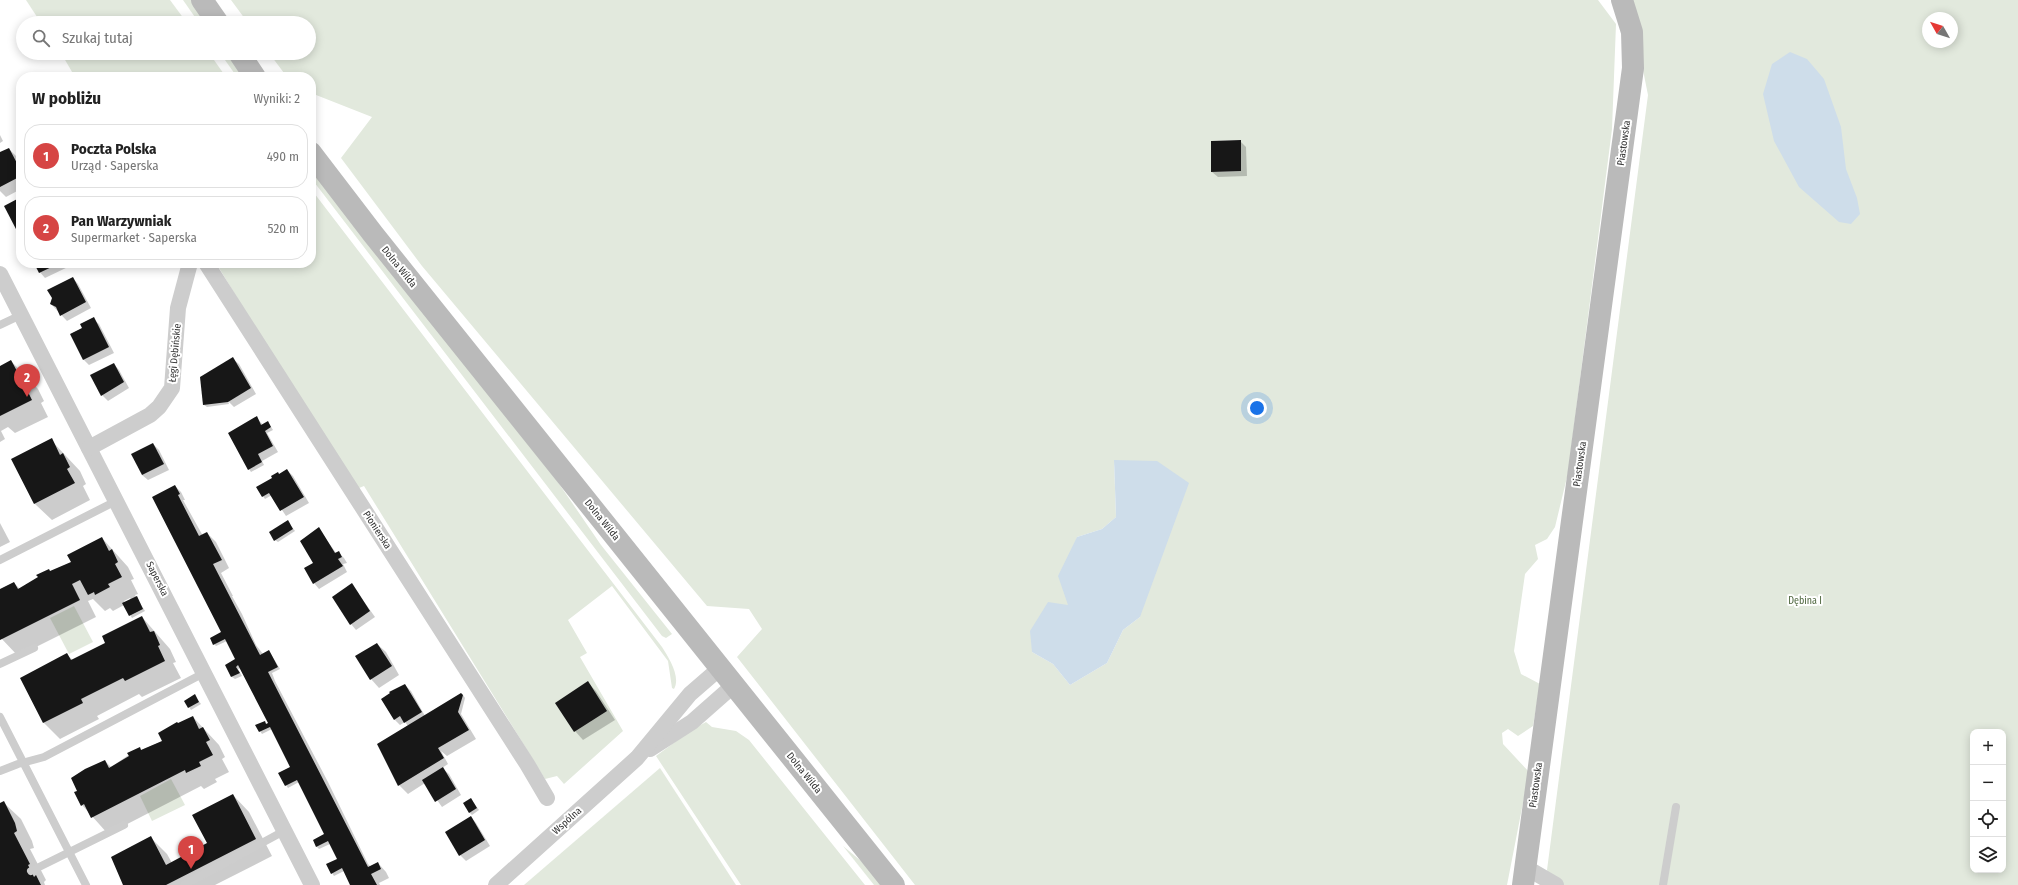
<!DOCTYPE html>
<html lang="pl">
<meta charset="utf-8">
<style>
:root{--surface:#fff;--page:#f6f6f6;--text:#222;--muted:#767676;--line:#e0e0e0;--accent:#d64544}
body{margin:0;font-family:"Fira Sans Condensed",sans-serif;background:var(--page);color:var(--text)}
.controls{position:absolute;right:12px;bottom:12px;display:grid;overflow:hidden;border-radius:8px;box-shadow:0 2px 10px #0003}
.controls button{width:36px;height:36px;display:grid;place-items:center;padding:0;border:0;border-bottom:1px solid var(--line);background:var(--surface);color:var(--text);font:20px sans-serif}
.compass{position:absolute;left:1922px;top:12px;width:36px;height:36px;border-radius:50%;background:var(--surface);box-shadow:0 2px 10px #0003;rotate:309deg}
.you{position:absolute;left:1257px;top:408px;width:14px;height:14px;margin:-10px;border:3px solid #fff;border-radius:50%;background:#1a73e8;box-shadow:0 0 0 6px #1a73e833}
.badge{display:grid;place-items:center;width:26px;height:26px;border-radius:50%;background:var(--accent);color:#fff;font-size:13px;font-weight:700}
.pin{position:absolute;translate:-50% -33px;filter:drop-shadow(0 1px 2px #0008)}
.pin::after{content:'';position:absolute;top:21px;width:14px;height:12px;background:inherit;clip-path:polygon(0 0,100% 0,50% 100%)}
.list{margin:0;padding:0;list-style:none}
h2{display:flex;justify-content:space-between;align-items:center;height:52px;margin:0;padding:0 16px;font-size:17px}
h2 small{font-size:13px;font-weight:400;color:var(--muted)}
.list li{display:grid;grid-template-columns:26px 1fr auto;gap:12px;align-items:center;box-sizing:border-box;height:64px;margin:0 8px 8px;padding:0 8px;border:1px solid var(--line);border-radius:16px}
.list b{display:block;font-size:15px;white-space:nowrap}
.list p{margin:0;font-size:13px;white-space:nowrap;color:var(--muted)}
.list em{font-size:13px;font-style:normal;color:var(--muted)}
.icon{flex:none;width:22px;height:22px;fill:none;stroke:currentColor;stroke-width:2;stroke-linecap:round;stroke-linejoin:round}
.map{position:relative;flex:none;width:2018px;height:885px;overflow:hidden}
.search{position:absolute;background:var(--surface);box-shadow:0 2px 10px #0003;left:16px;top:16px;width:300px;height:44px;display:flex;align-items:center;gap:10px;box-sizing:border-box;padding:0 14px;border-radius:22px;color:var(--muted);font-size:15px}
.panel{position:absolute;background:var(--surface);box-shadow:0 2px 10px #0003;left:16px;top:72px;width:300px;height:196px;border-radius:16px}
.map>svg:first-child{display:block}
</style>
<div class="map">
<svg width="2018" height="885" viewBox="0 0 2018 885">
<rect width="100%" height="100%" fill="#fff"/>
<g fill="#e2e9dd" fill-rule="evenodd">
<path d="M 26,0 L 170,0 L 187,23 L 41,23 Z"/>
<path d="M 183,0 L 192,0 L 207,23 L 199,23 Z"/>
<path d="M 231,0 L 1598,0 L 1616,24 L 1612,129 L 1568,473 L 1555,527 L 1547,539 L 1535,545 L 1538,559 L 1525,574 L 1514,651 L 1521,674 L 1540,684 L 1533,726 L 1518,736 L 1508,729 L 1502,733 L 1503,744 L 1529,772 L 1507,885 L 915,885 L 737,657 L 762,629 L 749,609 L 707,606 L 422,266 L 341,158 L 372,117 L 311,93 L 311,77 L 287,77 L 269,53 L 309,53 L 309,23 L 248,23 ZM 1241,140 L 1241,171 L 1212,172 L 1211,141 ZM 1114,460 L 1140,617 L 1123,630 L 1107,663 L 1070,685 L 1053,664 L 1032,652 L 1068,605 L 1077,537 L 1102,529 L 1116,517 Z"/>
<path d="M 1629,0 L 2018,0 L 2018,885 L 1551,885 L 1547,870 L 1648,95 ZM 1928,18 L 1952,18 L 1952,42 L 1928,42 ZM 1973,732 L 2003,732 L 2003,870 L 1973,870 Z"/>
<path d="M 61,53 L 209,53 L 226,77 L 75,77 Z"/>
<path d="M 220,53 L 228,53 L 245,77 L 237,77 Z"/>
<path d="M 311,167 L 542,459 L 601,545 L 672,634 L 666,638 L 662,636 L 311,178 Z"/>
<path d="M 311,189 L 662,647 C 669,658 681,677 674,689 L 672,688 L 668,661 L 612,586 L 568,620 L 587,653 L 580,657 L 623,731 L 564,784 L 557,776 L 545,779 L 364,486 L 354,490 L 216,263 L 311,263 Z"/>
<path d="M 74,606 L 93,642 L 69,654 L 50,618 Z"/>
<path d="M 706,722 L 712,727 L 736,731 L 749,740 L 865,885 L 741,885 L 656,756 L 690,731 Z"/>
<path d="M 660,768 L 736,885 L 524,885 Z"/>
<path d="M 171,779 L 185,805 L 152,821 L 140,796 Z"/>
<path d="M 843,846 L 861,861 L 883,885 L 874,885 Z"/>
</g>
<g fill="#ceddea">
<path d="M 1790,52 L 1807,59 L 1824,79 L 1841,127 L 1846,169 L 1857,198 L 1860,214 L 1851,224 L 1839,222 L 1799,187 L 1774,141 L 1763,94 L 1772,64 Z"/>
<path d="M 1114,460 L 1157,461 L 1189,483 L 1140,617 L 1123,630 L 1107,663 L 1070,685 L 1053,664 L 1032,652 L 1030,631 L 1048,602 L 1068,605 L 1058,576 L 1077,537 L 1102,529 L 1116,517 Z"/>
</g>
<g fill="#0003" fill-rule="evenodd">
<path d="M 0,135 L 3,141 L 0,143 Z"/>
<path d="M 1240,141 L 1246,147 L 1247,176 L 1218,177 L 1212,172 Z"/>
<path d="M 9,149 L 17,157 L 21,165 L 21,189 L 6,197 L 0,191 L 0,153 Z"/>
<path d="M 32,263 L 68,263 L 70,266 L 45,278 Z"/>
<path d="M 73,278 L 78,284 L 91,308 L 67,321 L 51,304 Z"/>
<path d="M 93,319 L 99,324 L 114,353 L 89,365 L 84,360 L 71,334 L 83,328 Z"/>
<path d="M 233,359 L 239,364 L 256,394 L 234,407 L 228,401 L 229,404 L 207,407 L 204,405 Z"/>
<path d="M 11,361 L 38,389 L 44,401 L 41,403 L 48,417 L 15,433 L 8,427 L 1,431 L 5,439 L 0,442 L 0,367 Z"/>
<path d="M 114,364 L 119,370 L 129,388 L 108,401 L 102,395 Z"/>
<path d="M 257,418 L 263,425 L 268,422 L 270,425 L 273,430 L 267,433 L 278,452 L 262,461 L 264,465 L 251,472 L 249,469 Z"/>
<path d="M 51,440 L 80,471 L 86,484 L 83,486 L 90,500 L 52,520 L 35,504 L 13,459 Z"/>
<path d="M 153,444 L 159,450 L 169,470 L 148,480 L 142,475 Z"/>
<path d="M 287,470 L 293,476 L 309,503 L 286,516 L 272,495 L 265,499 L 257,488 Z"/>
<path d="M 175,486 L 181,492 L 185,500 L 183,500 L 203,536 L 207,533 L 216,542 L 229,568 L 221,573 L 233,596 L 232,596 L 242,614 L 256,645 L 263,654 L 269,651 L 271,654 L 280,669 L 272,673 L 275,681 L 328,782 L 368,864 L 371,867 L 378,863 L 386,872 L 389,878 L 379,883 L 380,885 L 351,885 L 344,871 L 334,876 L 332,873 L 338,859 L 330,844 L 319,849 L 317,847 L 314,841 L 326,835 L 299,782 L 288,788 L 286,785 L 291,767 L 272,729 L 262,734 L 260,731 L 264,722 L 272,728 L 241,668 L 238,669 L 242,676 L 235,679 L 232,677 L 226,665 L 238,663 L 227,641 L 216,646 L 214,644 L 222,632 L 214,616 Z"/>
<path d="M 288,522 L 295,531 L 278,542 L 275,540 Z"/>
<path d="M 0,523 L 10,542 L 0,547 Z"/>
<path d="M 319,529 L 336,553 L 338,552 L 344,558 L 347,563 L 343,564 L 347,572 L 319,589 L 314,583 Z"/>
<path d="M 102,538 L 128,567 L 134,579 L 131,580 L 138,594 L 135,595 L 145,611 L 132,618 L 124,605 L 113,611 L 110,608 L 105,611 L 93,599 L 88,601 L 96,617 L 18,656 L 0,637 L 0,590 L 14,583 L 20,589 L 51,572 L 72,563 ZM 130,598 L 131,600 L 125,603 L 124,601 Z"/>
<path d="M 352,585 L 375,617 L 356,630 L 351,624 Z"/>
<path d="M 142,617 L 170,649 L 176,662 L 173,663 L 181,678 L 142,697 L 139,694 L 97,716 L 99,719 L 60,739 L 44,723 L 21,679 L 67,655 L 73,660 L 106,643 Z"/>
<path d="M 377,644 L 386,652 L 399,675 L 379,688 L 371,679 Z"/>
<path d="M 588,683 L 596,691 L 615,720 L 583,740 L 575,731 Z"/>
<path d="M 405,685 L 411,691 L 425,716 L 463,695 L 465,698 L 461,714 L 476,739 L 447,756 L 441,751 L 448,764 L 442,768 L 449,774 L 461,795 L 442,807 L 425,783 L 408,794 L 399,785 L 378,744 L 408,726 L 405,722 L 400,725 L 395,720 L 382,699 Z"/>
<path d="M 195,696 L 201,704 L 191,710 L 189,707 Z"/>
<path d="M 193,717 L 219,745 L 225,757 L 222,759 L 229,772 L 215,779 L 217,782 L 204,789 L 201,786 L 108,834 L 82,805 L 105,761 L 111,767 L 139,748 L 141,750 L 163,741 L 178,724 Z"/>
<path d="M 233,795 L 249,812 L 272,856 L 215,885 L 125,885 L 150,837 L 167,854 L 172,863 L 209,843 Z"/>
<path d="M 471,799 L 479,810 L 472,815 L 469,812 Z"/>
<path d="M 4,803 L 21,819 L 32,841 L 34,848 L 30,849 L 46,880 L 44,882 L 45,885 L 0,885 L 0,805 Z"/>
<path d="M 471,817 L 476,823 L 490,846 L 466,861 L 460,855 Z"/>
</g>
<g fill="#171717">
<path d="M 1241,140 L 1241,171 L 1211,172 L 1211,141 Z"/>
<path d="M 9,148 L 19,167 L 17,168 L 21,176 L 0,187 L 0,152 Z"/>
<path d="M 21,197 L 21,229 L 17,231 L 4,206 Z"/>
<path d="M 30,263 L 60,263 L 39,273 L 35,265 Z"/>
<path d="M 73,277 L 86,302 L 60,316 L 56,307 L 50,304 L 52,298 L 47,290 Z"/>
<path d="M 94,317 L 109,347 L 83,360 L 70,334 L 82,328 L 80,324 Z"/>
<path d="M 233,357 L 251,388 L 228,402 L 203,405 L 200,377 Z"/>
<path d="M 11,360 L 18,373 L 21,372 L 28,385 L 25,386 L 32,400 L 0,416 L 0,366 Z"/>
<path d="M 114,363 L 124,382 L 101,396 L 90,375 Z"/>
<path d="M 257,416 L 261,425 L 268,421 L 271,427 L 265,431 L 273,446 L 258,454 L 262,462 L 248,470 L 228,433 Z"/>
<path d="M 52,438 L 60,455 L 63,453 L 70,467 L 67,469 L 75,483 L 34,504 L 11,459 Z"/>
<path d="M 153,443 L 164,464 L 142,475 L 131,454 Z"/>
<path d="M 287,469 L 304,497 L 280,511 L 269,493 L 262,497 L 256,487 L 272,478 L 271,476 L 278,472 L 279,474 Z"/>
<path d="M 175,485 L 180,494 L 178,495 L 199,536 L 207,532 L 222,560 L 213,564 L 260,655 L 269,650 L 278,667 L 268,672 L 368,867 L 378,862 L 381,869 L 371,874 L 377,885 L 350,885 L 342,868 L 331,874 L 326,864 L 337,859 L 328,841 L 316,847 L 313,840 L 324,834 L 297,780 L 285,786 L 278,773 L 290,767 L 270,727 L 259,732 L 255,725 L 265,721 L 266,724 L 268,723 L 238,665 L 236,667 L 240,673 L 231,677 L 225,665 L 235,659 L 225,639 L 213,645 L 210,638 L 221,632 L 152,497 Z"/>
<path d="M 288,520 L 293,529 L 274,541 L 269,532 Z"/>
<path d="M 319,527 L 335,553 L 339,551 L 342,557 L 338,559 L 343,566 L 313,584 L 304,568 L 313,563 L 300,541 Z"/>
<path d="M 102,537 L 109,551 L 112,549 L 118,562 L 115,564 L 122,577 L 108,584 L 110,587 L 95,595 L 94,592 L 88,595 L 80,580 L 72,584 L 80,600 L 0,640 L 0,589 L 14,582 L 18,589 L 38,577 L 36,575 L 49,569 L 50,571 L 71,562 L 67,555 Z"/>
<path d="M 352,583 L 370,611 L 350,625 L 332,597 Z"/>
<path d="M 137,596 L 143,609 L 129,616 L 122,603 Z"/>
<path d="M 142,616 L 150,632 L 154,631 L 160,645 L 158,646 L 165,661 L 125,681 L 123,678 L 81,699 L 83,703 L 43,723 L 20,678 L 67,653 L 71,660 L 105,643 L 102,636 Z"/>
<path d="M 377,643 L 392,666 L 370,680 L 355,656 Z"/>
<path d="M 588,681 L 607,711 L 574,732 L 555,703 Z"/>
<path d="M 405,684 L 422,712 L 404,723 L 400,716 L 394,720 L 381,699 L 390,693 L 389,692 Z"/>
<path d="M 461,693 L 463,695 L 458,712 L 469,730 L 438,748 L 444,758 L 398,786 L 377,744 Z"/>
<path d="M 195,694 L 199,702 L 188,708 L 184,701 Z"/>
<path d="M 193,716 L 199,729 L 203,727 L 210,740 L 206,742 L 213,755 L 199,762 L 201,766 L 186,773 L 185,770 L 91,818 L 84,804 L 81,806 L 74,792 L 77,791 L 71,778 L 85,769 L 105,760 L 109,768 L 129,756 L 127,753 L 140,747 L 141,750 L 162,741 L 158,733 L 177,722 L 178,723 Z"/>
<path d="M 443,767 L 456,789 L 435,802 L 422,780 Z"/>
<path d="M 233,794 L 256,839 L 166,885 L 123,885 L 111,857 L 151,836 L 166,865 L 207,843 L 192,815 Z"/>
<path d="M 471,798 L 477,808 L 469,813 L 463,803 Z"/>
<path d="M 4,801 L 15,823 L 17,831 L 14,833 L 30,864 L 28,865 L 34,877 L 36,875 L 41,885 L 0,885 L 0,803 Z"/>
<path d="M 471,816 L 485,840 L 459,856 L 445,832 Z"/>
</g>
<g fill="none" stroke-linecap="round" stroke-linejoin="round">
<g stroke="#cdcdcd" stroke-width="8">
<path d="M 0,325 L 21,315"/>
<path d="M 0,560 L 116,501"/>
<path d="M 0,664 L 34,648"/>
<path d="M 0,717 L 86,885"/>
<path d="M 0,771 L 18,764 L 44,757 L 204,673"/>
<path d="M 31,871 L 124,825"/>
<path d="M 184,885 L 284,831"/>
<path d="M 1663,885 L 1676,807"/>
</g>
<g stroke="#cdcdcd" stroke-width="16">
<path d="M 206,263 L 527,764 L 547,798"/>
<path d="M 0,274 L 312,885"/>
<path d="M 89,448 L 150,415 L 159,407 L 172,388 L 178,308 L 190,263"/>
<path d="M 650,749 L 692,722 L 734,685"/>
<path d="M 1525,867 L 1556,885"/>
<path d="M 496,885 L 637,758 L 690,694 L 720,668"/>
</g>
<g stroke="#bababa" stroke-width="22">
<path d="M 202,0 L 218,23"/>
<path d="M 239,53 L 255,77"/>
<path d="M 311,153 L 373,234 L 894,885"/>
<path d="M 1523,885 L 1633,68 L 1632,32 L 1622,0"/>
</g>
</g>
<g text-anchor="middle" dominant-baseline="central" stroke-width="4" stroke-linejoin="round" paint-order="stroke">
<g font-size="10" fill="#303030" stroke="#fff">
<text transform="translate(1624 143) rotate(-82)">Piastowska</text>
<text transform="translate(399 267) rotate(51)">Dolna Wilda</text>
<text transform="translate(175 353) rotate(-85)">Łęgi Dębińskie</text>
<text transform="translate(1580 464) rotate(-82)">Piastowska</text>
<text transform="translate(602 520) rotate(51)">Dolna Wilda</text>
<text transform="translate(377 530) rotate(57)">Pionierska</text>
<text transform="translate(157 579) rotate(63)">Saperska</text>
<text transform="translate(804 773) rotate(51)">Dolna Wilda</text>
<text transform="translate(1536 785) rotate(-82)">Piastowska</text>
<text transform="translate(567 821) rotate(-42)">Wspólna</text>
</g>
<g font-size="10" fill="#506841" stroke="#fff">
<text x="1805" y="601">Dębina I</text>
</g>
</g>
</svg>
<div class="controls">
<button>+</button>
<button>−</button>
<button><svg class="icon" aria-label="locate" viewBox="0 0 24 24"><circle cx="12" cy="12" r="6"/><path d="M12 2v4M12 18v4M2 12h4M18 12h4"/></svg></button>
<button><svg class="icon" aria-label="layers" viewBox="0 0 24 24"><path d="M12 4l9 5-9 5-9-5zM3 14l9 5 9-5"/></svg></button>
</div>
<svg class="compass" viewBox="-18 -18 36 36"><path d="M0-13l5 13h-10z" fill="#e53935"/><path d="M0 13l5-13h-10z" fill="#767676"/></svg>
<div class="you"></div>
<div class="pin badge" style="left:191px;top:869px">1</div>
<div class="pin badge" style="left:27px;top:397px">2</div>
<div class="search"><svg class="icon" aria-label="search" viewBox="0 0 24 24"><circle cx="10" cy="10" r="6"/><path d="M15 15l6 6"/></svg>Szukaj tutaj</div>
<section class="panel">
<h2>W pobliżu<small>Wyniki: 2</small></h2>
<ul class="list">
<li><span class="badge">1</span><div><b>Poczta Polska</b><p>Urząd · Saperska</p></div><em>490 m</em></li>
<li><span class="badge">2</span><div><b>Pan Warzywniak</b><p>Supermarket · Saperska</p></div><em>520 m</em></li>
</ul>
</section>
</div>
